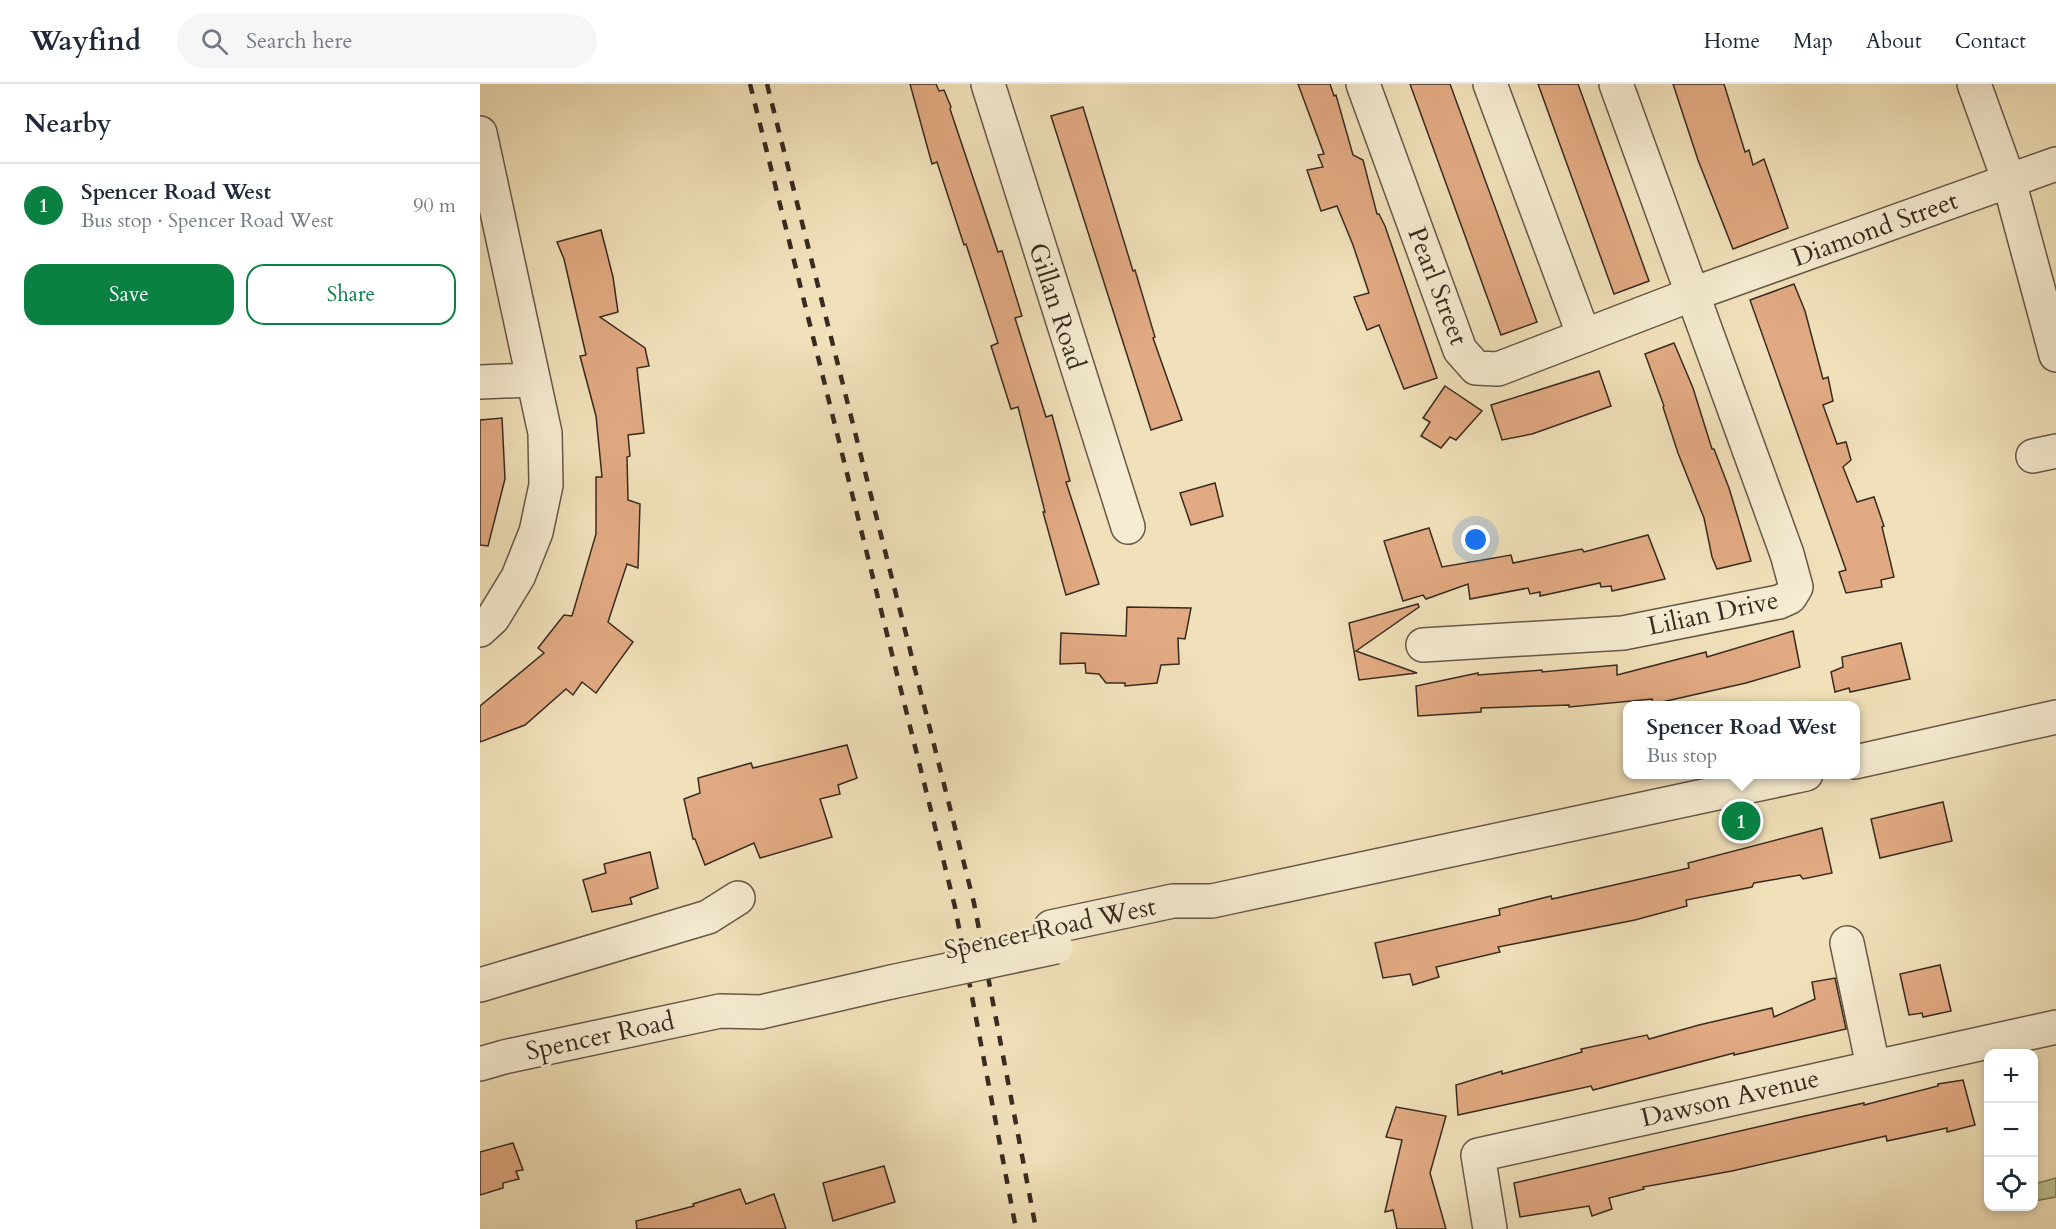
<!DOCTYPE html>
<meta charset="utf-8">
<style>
:root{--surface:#fff;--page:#f6f6f7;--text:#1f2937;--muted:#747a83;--line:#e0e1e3;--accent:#0b8043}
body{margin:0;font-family:Cardo,serif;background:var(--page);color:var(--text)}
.controls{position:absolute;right:18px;bottom:18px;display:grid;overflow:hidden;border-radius:12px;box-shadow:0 3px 9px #0003}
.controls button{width:54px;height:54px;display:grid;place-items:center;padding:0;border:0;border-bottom:2px solid var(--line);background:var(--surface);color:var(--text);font:30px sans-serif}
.you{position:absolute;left:996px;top:456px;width:21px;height:21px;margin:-15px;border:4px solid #fff;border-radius:50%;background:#1a73e8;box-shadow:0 0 0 9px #1a73e833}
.badge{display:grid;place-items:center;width:39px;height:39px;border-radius:50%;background:var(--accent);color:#fff;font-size:20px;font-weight:700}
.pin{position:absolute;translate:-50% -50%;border:3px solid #fff;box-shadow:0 2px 6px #0006}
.popup{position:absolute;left:1143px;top:617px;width:237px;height:78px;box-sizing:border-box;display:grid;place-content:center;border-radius:12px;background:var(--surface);filter:drop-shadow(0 2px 4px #0005);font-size:20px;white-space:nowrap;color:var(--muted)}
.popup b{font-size:22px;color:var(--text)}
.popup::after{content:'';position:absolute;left:50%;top:100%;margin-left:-12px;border:12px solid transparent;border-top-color:var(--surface)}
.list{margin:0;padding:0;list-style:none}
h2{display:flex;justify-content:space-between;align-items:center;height:78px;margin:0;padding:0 24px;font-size:26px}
h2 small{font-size:20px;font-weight:400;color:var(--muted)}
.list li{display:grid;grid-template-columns:39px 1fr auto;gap:18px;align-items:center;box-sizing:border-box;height:84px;padding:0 24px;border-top:2px solid var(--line)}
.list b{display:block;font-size:22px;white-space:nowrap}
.list p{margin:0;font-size:20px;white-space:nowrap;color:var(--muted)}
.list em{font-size:20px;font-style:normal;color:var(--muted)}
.actions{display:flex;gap:12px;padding:18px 24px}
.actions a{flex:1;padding:14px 0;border:2px solid var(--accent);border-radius:18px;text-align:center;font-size:21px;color:var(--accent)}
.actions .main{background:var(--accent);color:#fff}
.icon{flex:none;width:33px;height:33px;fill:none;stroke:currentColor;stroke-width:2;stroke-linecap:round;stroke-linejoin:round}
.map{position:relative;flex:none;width:1576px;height:1145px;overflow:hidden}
header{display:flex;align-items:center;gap:36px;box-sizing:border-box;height:84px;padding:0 30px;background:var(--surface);border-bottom:2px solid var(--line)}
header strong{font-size:28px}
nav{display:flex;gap:33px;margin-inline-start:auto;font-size:21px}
.search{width:420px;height:54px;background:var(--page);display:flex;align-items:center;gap:15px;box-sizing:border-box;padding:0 21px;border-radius:33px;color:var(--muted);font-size:22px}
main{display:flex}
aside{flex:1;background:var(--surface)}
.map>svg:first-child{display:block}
</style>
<header>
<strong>Wayfind</strong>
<div class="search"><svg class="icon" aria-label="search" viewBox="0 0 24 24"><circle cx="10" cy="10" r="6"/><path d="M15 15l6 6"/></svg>Search here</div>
<nav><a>Home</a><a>Map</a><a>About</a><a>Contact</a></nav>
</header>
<main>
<aside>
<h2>Nearby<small></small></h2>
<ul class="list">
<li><span class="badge">1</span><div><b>Spencer Road West</b><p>Bus stop · Spencer Road West</p></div><em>90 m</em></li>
</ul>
<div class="actions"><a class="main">Save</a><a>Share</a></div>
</aside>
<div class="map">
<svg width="1576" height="1145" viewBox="0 0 1576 1145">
<rect width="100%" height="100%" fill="#f1e1ba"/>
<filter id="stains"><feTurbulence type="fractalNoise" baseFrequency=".00333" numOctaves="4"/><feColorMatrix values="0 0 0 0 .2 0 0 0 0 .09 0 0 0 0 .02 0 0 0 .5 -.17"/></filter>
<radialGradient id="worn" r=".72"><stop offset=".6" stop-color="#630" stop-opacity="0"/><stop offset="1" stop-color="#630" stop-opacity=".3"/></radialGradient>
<path fill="#bcc28f" stroke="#7a7658" stroke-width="1.5" d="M 1576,1094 L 1576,1113 L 1554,1117 L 1554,1100 Z"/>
<g fill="#e2aa82" stroke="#382b21" stroke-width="1.5">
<path d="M 430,0 L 456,0 L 459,7 L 464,6 L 471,23 L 470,25 L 518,168 L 522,167 L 542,232 L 535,234 L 566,333 L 572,331 L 590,397 L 586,398 L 619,500 L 586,511 L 563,428 L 565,428 L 538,323 L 531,325 L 511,262 L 518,259 L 486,160 L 484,161 L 457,78 L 452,80 Z"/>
<path d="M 818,0 L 850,0 L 854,12 L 856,11 L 873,71 L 883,76 L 897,130 L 899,130 L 905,142 L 957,294 L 924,305 L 899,241 L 887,246 L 874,213 L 889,209 L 873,161 L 857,122 L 841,127 L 827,86 L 843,83 L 838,71 L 844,70 Z"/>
<path d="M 930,0 L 970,0 L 1057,238 L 1021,251 Z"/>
<path d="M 1058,0 L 1098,0 L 1169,197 L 1134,210 Z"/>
<path d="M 1193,0 L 1244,0 L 1265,68 L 1269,66 L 1273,81 L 1284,75 L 1308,144 L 1253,165 L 1218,76 Z"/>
<path d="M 603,23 L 653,187 L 655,186 L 675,253 L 673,254 L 702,336 L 671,346 L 571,32 Z"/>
<path d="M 121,146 L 133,193 L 138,228 L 120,233 L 165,264 L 169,282 L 157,284 L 164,349 L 148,351 L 150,372 L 147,373 L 148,416 L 160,420 L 158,484 L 147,480 L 128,538 L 153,558 L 116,609 L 102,598 L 93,611 L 86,605 L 45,641 L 0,658 L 0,622 L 64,569 L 58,564 L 84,531 L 92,532 L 116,450 L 116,393 L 122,393 L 116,332 L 100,272 L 106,271 L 84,175 L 77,158 Z"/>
<path d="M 1314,200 L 1325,227 L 1343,295 L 1348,293 L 1353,317 L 1343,321 L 1357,360 L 1366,358 L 1371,376 L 1363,383 L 1377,418 L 1394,413 L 1404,442 L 1402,443 L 1414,493 L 1401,496 L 1402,503 L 1366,509 L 1359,488 L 1366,486 L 1270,216 Z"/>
<path d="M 1194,259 L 1213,304 L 1232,365 L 1234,365 L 1249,404 L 1271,477 L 1237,485 L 1232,473 L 1224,434 L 1198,369 L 1183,323 L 1184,322 L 1165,270 Z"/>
<path d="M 1119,287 L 1131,322 L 1052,350 L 1022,356 L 1011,321 Z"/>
<path d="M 965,302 L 1002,327 L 976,356 L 970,353 L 961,364 L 941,352 L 950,338 L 943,334 Z"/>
<path d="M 22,334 L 25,395 L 8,462 L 0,461 L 0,336 Z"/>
<path d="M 735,399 L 743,432 L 711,441 L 700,409 Z"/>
<path d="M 949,444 L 962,483 L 1031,471 L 1033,479 L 1102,465 L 1104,468 L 1168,451 L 1185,495 L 1132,507 L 1131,502 L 1121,503 L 1120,499 L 1060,512 L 1060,508 L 1050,510 L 1048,504 L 990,515 L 988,500 L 946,515 L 943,511 L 923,517 L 904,457 Z"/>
<path d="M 938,520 L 939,523 L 876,567 L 937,589 L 879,596 L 869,539 Z"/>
<path d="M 647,523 L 711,524 L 705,555 L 698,554 L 699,580 L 681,581 L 677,599 L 645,602 L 645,599 L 626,599 L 619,590 L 606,589 L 605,579 L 580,580 L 581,549 L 646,552 Z"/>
<path d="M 1313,547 L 1320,583 L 1266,599 L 1173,620 L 1172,615 L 1089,623 L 1089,621 L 1001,624 L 1001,628 L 938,632 L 936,602 L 998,589 L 998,591 L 1062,586 L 1062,588 L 1137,581 L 1137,591 L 1226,568 L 1227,573 Z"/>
<path d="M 1421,559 L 1430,595 L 1370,608 L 1369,604 L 1355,608 L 1351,588 L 1363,583 L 1362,573 Z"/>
<path d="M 367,661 L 377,694 L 358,701 L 360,710 L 340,715 L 352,753 L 280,774 L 274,759 L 225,781 L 215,755 L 213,755 L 204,715 L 220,709 L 218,694 L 271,679 L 273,684 Z"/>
<path d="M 1463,718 L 1472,757 L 1400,774 L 1391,735 Z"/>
<path d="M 1342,744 L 1352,789 L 1323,795 L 1320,791 L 1274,799 L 1272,803 L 1206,816 L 1207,822 L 1155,836 L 1018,863 L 1020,868 L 956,883 L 959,893 L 933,901 L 930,890 L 903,894 L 895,859 L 1020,831 L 1019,825 L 1071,812 L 1072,815 L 1209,784 L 1208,779 Z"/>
<path d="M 170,768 L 178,804 L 150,814 L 152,820 L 112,828 L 103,796 L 126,789 L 124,780 Z"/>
<path d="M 1460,881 L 1471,927 L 1443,933 L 1442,929 L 1429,931 L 1420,890 Z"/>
<path d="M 1355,894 L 1366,945 L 1254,971 L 1254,969 L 1113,1006 L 1111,1002 L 978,1031 L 976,1001 L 1022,987 L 1022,990 L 1102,968 L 1101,965 L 1167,951 L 1169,955 L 1219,941 L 1292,924 L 1294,933 L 1335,915 L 1332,898 Z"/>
<path d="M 1483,996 L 1495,1041 L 1467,1048 L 1467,1044 L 1407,1057 L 1406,1052 L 1252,1087 L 1163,1103 L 1164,1105 L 1129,1114 L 1132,1125 L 1112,1132 L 1109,1122 L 1040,1133 L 1034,1099 L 1316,1034 L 1384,1019 L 1384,1021 L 1458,1002 L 1458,1000 Z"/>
<path d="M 916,1023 L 966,1032 L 950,1089 L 966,1145 L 917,1145 L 913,1126 L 905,1128 L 922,1056 L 906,1053 Z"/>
<path d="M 33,1059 L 43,1086 L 36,1087 L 39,1095 L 23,1099 L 23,1104 L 0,1111 L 0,1068 Z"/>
<path d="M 404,1082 L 415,1118 L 353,1137 L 343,1099 Z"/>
<path d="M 260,1105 L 266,1120 L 294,1110 L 306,1145 L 157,1145 L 156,1137 L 214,1122 L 213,1120 Z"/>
</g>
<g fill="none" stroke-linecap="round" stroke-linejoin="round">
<defs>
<g id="minor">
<path d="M 508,0 L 648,443"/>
<path d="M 883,0 L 980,266 L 996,284 L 1018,285 L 1213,210 L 1576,80"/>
<path d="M 1010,0 L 1104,252"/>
<path d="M 1494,0 L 1529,97 L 1576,271"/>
<path d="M 0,49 L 65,349 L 66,401 L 56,448 L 38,493 L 13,534 L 0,546"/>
<path d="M 0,298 L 52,296"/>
<path d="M 1553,372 L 1576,367"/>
<path d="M 943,561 L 1143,549 L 1299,518 L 1310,513 L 1316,503 L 1307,470 L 1136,0"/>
<path d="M 1375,678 L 1576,633"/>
<path d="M 571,843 L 693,817 L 732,817 L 1326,690"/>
<path d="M 1367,859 L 1393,982"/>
<path d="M 0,901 L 228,833 L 258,814"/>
<path d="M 0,980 L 24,973 L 240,927 L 281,928 L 411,898"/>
<path d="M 1010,1145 L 998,1071 L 1576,943"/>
</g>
</defs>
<use href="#minor" stroke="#665847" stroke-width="36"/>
<use href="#minor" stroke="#f6ecd2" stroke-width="33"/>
<g stroke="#382b21" stroke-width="4.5" stroke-dasharray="10 10" stroke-linecap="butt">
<path d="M 270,0 L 475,823 L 536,1145"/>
<path d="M 287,0 L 494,819 L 556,1145"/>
</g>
<defs>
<path id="minor-bridge" d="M 411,898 L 576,863"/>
</defs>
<use href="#minor-bridge" stroke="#665847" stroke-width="36" stroke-linecap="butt"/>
<use href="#minor-bridge" stroke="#f6ecd2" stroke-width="33"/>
</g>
<g text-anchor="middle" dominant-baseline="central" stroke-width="5" stroke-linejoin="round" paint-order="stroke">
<g font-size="26" fill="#382b21" stroke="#f6ecd2">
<text transform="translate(1395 145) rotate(-20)">Diamond Street</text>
<text transform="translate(958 202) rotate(69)">Pearl Street</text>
<text transform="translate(577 222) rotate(72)">Gillan Road</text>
<text transform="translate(1233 529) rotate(-12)">Lilian Drive</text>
<text transform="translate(570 844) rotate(-12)">Spencer Road West</text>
<text transform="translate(120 952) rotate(-12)">Spencer Road</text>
<text transform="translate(1250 1014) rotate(-13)">Dawson Avenue</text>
</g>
</g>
<rect width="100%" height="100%" filter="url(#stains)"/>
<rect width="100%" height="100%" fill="url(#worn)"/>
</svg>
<div class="controls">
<button>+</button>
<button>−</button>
<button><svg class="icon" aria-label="locate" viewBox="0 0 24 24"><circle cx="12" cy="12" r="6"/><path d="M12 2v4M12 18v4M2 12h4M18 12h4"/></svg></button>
</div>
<div class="you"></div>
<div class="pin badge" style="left:1261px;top:737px">1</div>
<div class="popup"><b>Spencer Road West</b>Bus stop</div>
</div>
</main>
